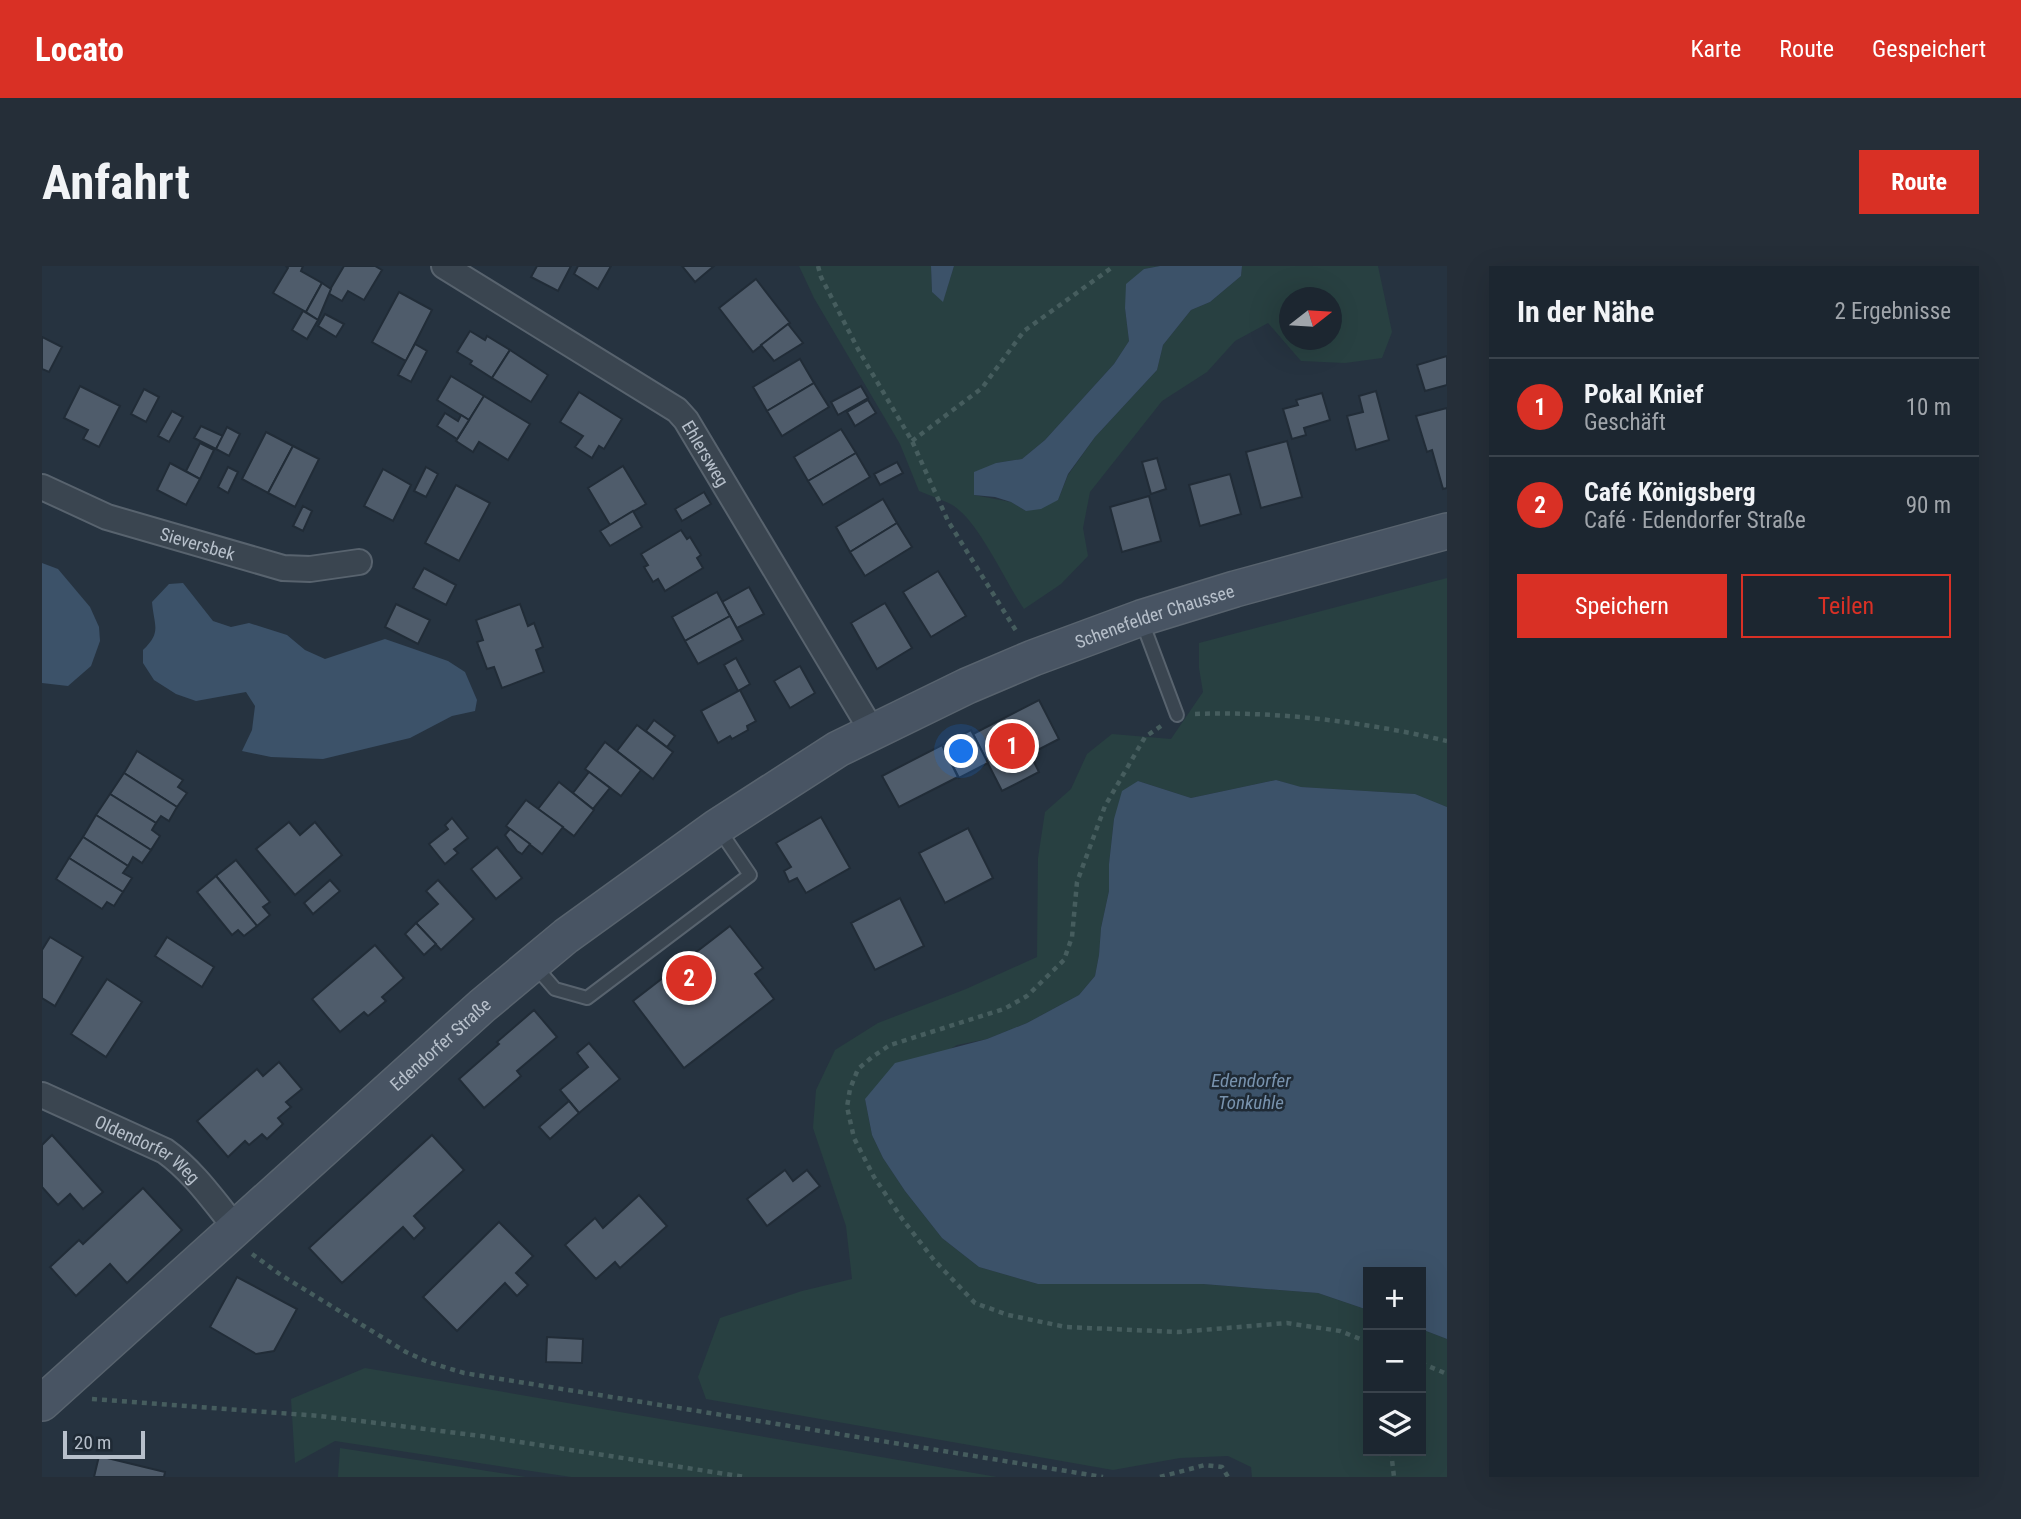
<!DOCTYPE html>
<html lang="de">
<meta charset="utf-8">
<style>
:root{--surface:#1c2630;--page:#252e38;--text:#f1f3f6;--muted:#a0a5ab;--line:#3a434c;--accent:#d93025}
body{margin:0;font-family:"Roboto Condensed",sans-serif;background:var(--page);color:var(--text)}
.controls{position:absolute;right:21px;bottom:21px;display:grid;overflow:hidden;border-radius:0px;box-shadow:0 7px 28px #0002}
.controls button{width:63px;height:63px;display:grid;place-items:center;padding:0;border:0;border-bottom:2px solid var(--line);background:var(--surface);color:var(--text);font:35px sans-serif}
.compass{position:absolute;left:1237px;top:21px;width:63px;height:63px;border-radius:50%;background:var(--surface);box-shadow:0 7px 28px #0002;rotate:73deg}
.scale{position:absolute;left:21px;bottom:18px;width:82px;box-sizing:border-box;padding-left:7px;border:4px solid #b7c0cb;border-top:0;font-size:19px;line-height:24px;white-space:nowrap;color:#b7c0cb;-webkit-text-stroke:5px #1f2a35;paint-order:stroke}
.you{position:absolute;left:920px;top:486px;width:24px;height:24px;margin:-18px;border:5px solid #fff;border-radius:50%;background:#1a73e8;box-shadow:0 0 0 10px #1a73e833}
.badge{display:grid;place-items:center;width:46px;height:46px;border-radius:50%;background:var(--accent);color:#fff;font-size:23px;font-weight:700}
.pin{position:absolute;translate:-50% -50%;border:4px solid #fff;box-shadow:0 2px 7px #0006}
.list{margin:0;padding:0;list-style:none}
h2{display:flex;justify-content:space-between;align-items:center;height:91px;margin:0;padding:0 28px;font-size:30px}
h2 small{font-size:23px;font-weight:400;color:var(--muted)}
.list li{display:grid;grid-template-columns:46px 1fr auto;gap:21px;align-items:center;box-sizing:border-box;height:98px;padding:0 28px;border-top:2px solid var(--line)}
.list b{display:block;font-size:26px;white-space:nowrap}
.list p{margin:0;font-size:23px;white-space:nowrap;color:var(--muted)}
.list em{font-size:23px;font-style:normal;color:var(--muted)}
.actions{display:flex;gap:14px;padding:21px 28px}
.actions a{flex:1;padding:16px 0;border:2px solid var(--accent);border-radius:0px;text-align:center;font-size:24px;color:var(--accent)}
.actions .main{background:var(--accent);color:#fff}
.icon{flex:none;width:38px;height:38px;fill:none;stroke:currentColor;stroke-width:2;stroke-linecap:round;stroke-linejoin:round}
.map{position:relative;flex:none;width:1405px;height:1211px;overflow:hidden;border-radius:0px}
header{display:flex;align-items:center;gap:42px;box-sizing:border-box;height:98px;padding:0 35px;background:var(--accent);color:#fff}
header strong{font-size:33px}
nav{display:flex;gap:38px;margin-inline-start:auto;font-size:24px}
.intro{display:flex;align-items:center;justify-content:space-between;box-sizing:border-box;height:168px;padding:0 42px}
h1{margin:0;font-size:49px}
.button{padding:18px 32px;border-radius:0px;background:var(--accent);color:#fff;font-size:24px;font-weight:700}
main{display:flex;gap:42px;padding:0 42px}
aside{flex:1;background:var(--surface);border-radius:0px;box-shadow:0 7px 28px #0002}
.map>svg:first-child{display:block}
</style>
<header>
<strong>Locato</strong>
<nav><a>Karte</a><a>Route</a><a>Gespeichert</a></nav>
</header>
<div class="intro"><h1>Anfahrt</h1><a class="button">Route</a></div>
<main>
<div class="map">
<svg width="1405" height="1211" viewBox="0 0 1405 1211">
<rect width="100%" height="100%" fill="#263340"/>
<g fill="#284041" fill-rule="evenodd">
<path d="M 757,0 L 889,0 L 890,26 L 901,35 L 912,0 L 1118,0 L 1102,3 L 1083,42 L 1087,75 L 1072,98 L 1003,174 L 980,193 L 954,197 L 932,229 L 969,236 L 984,245 L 1016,234 L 1026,209 L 1053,171 L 1115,104 L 1121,79 L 1149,44 L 1168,36 L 1199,10 L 1200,0 L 1336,0 L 1350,66 L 1340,92 L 1303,97 L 1259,95 L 1226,57 L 1193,75 L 1165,106 L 1120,135 L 1048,226 L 1041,262 L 1046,290 L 1019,318 L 982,343 C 963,315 938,258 912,240 C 902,234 888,230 877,225 L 858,178 L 772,32 ZM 1248,32 L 1290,32 L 1290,74 L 1248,74 Z"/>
<path d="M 1405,312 L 1405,541 L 1373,528 L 1258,521 L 1234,514 L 1149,532 L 1096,515 L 1072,553 L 1067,598 L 1067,625 L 1059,662 L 1057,689 L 1053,710 L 1037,729 L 985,757 L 945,773 L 915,779 L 823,833 L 830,869 L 841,892 L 863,925 L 900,972 L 937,1001 L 996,1018 L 1161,1018 L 1276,1027 L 1326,1044 L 1326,1185 L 1379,1185 L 1379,1063 L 1405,1073 L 1405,1211 L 1210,1211 L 1209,1201 L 1186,1190 L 1138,1192 L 1071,1204 L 664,1133 L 656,1111 L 678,1052 L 760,1025 L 810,1013 L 804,960 L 771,862 L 774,824 L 793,784 L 836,757 L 924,723 L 995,691 L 996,592 L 1003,546 L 1029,523 L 1045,488 L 1070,468 L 1129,473 L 1161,426 L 1157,402 L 1157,377 Z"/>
<path d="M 323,1102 L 955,1211 L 529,1211 L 293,1175 L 253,1197 L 249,1133 Z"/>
<path d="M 298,1182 L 484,1211 L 296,1211 Z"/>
</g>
<g fill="#3c5269">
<path d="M 889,0 L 912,0 L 901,36 L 890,26 Z"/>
<path d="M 1118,0 L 1200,0 L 1199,10 L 1168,36 L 1149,44 L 1121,79 L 1115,104 L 1053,171 L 1026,208 L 1016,234 L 999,243 L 984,245 L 969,236 L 953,231 L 932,229 L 932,206 L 954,197 L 980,193 L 1003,174 L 1072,98 L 1087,75 L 1083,42 L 1084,18 L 1102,3 Z"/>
<path d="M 0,297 L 16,303 L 48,341 L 57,361 L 58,375 L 49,400 L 26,420 L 0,417 Z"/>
<path d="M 141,317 L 171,355 L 189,361 L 207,357 L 245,369 L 263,384 L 283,393 L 343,373 L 369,382 L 406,395 L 423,406 L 435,434 L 433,445 L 410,450 L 368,472 L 281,493 L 229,491 L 200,485 L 210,464 L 213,440 L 204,426 L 154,435 L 134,428 L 112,414 L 101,397 L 101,384 C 120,366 112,360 110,336 L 127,318 Z"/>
<path d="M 1234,514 L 1259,521 L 1373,528 L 1405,541 L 1405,1073 L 1379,1063 L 1379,1006 L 1326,1006 L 1326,1044 L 1276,1027 L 1161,1018 L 996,1018 L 937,1001 L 900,972 L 863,925 L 841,892 L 830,869 L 823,833 L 853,797 L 945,773 L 985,757 L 1037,729 L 1053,710 L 1057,689 L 1059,662 L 1067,625 L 1067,598 L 1072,553 L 1080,525 L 1096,515 L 1149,532 Z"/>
</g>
<g fill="#4f5c6b" stroke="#212c37" stroke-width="2">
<path d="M 244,0 L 261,0 L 259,5 L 280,17 L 264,46 L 231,27 L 246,2 Z"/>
<path d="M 302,0 L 333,0 L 340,4 L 322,34 L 306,25 L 300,35 L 286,27 Z"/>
<path d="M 495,0 L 529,0 L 516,25 L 489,11 Z"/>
<path d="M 536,0 L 569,0 L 556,23 L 532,8 Z"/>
<path d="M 640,0 L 672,0 L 653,16 Z"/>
<path d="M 714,13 L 748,57 L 711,86 L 677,42 Z"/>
<path d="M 280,17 L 289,23 L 276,54 L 264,46 Z"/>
<path d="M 357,26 L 390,44 L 364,95 L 330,76 Z"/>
<path d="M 261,45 L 276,54 L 265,73 L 250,64 Z"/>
<path d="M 283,48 L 302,58 L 294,71 L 276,60 Z"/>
<path d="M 746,58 L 761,77 L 732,95 L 719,79 Z"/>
<path d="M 428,65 L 443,74 L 445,70 L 468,84 L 450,112 L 428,98 L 430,95 L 415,86 Z"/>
<path d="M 0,71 L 20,81 L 7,106 L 0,103 Z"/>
<path d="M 373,78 L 385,85 L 369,116 L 356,109 Z"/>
<path d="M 468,84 L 506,109 L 489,136 L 450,112 Z"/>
<path d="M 1405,90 L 1405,119 L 1383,125 L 1375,99 Z"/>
<path d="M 758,93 L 772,117 L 725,145 L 711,121 Z"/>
<path d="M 409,110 L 442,130 L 427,154 L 395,134 Z"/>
<path d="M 772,117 L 787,141 L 740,170 L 725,145 Z"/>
<path d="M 38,120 L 78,140 L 57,181 L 41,173 L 46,164 L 22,152 Z"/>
<path d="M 819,120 L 826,132 L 796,149 L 789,136 Z"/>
<path d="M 102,123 L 117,131 L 104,156 L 89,148 Z"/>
<path d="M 1334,125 L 1347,174 L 1314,184 L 1305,150 L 1321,146 L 1317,130 Z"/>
<path d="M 537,126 L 580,153 L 562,183 L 557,180 L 550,192 L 533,181 L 541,170 L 518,156 Z"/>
<path d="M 1280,127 L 1288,154 L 1262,162 L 1264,169 L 1250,173 L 1241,143 L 1256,139 L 1254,134 Z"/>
<path d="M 442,130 L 488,158 L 466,194 L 437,176 L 431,186 L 414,175 Z"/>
<path d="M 826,134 L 834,147 L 813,160 L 805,146 Z"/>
<path d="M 1405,142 L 1405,222 L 1401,223 L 1390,184 L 1385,186 L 1374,150 Z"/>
<path d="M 130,145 L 141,151 L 127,176 L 116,170 Z"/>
<path d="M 403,147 L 416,155 L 419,149 L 427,154 L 415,173 L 395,160 Z"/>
<path d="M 159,160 L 181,170 L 174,183 L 152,172 Z"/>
<path d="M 185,161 L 198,168 L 187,190 L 174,183 Z"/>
<path d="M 799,163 L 814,187 L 766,215 L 752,191 Z"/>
<path d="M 224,166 L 251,180 L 226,227 L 200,213 Z"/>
<path d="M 1245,175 L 1260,231 L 1219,242 L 1204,186 Z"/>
<path d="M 158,177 L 172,184 L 158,213 L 144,205 Z"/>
<path d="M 251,180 L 277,193 L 253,241 L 226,227 Z"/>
<path d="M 814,187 L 828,211 L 781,239 L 766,215 Z"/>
<path d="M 1115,192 L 1124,223 L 1109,228 L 1100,196 Z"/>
<path d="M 855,196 L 861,207 L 838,219 L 832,208 Z"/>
<path d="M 128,197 L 158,213 L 144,239 L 115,224 Z"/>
<path d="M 581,200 L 604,238 L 568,259 L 546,222 Z"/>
<path d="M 186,201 L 196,206 L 186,227 L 176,221 Z"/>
<path d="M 384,201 L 396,208 L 384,231 L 372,225 Z"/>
<path d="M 341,203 L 369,219 L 351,255 L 322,240 Z"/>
<path d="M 1188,208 L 1199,248 L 1158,260 L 1147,219 Z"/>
<path d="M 414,219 L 448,237 L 417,295 L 383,277 Z"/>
<path d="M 662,226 L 669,238 L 640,255 L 633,243 Z"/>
<path d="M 1107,230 L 1119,275 L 1080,286 L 1068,241 Z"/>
<path d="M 841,233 L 855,257 L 808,286 L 794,261 Z"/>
<path d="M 261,240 L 270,245 L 261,265 L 251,260 Z"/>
<path d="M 591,245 L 600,261 L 568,280 L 558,265 Z"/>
<path d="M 855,257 L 870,281 L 823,310 L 808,286 Z"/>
<path d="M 639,264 L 645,273 L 648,271 L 659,289 L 655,292 L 661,302 L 623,325 L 616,313 L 611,316 L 602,301 L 606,299 L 599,288 Z"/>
<path d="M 382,302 L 414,319 L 404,339 L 371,322 Z"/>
<path d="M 896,305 L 924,350 L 889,371 L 861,326 Z"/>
<path d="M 707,321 L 722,348 L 695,362 L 680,336 Z"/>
<path d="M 675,326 L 688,350 L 643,375 L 630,351 Z"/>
<path d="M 843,337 L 870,382 L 835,403 L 809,357 Z"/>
<path d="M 354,338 L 388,354 L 376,378 L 343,361 Z"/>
<path d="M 478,338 L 486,360 L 492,357 L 501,381 L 494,384 L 502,406 L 460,422 L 452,401 L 445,403 L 435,376 L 441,374 L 434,354 Z"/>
<path d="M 688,350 L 701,374 L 656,398 L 643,375 Z"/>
<path d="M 694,392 L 708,418 L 696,425 L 682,399 Z"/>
<path d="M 758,400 L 773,427 L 748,442 L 732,415 Z"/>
<path d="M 698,424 L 714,455 L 705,460 L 706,464 L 690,473 L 688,470 L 676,477 L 659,445 Z"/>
<path d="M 997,434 L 1017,473 L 988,488 L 997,506 L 960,525 L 931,468 Z"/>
<path d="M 612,454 L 633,470 L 625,481 L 604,465 Z"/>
<path d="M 595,459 L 631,486 L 611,513 L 575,485 Z"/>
<path d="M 929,464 L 946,497 L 917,512 L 900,479 Z"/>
<path d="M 563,476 L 599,504 L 579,530 L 543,503 Z"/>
<path d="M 900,479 L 916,511 L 857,541 L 840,510 Z"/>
<path d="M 95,485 L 141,514 L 136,521 L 145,527 L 135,541 L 82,507 Z"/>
<path d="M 547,506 L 568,522 L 551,543 L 531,527 Z"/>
<path d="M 82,507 L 135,541 L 127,555 L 119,550 L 114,557 L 68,528 Z"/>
<path d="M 517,516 L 552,544 L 532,570 L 496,543 Z"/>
<path d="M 68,528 L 114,557 L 110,564 L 118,570 L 109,584 L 54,549 Z"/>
<path d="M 484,534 L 521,561 L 500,588 L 464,560 Z"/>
<path d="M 54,549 L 109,584 L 100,597 L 91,591 L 86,600 L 41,571 Z"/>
<path d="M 779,551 L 808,602 L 764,627 L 755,612 L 747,616 L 742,605 L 749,601 L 734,577 Z"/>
<path d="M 410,552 L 426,572 L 412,583 L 416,587 L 403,598 L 387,578 L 406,563 L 403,559 Z"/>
<path d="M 247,556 L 258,569 L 273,556 L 300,589 L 253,629 L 214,583 Z"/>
<path d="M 926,562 L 951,612 L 903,637 L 877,587 Z"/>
<path d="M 468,563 L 488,578 L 480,588 L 475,585 L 463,569 Z"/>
<path d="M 41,571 L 86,600 L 81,607 L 90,612 L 81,626 L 27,592 Z"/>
<path d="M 455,581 L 480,612 L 454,633 L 429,603 Z"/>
<path d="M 27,592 L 81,626 L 72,640 L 65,636 L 60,643 L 14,613 Z"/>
<path d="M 194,594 L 228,636 L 221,641 L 228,649 L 215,660 L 174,610 Z"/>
<path d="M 174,610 L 215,660 L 202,670 L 196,664 L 190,669 L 155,626 Z"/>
<path d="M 288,614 L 298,625 L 271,648 L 262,637 Z"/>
<path d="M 396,614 L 432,653 L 399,684 L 374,657 L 396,638 L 384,625 Z"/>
<path d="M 858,632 L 882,680 L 833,704 L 809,657 Z"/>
<path d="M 374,657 L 394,678 L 382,689 L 363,668 Z"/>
<path d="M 688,660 L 721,702 L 713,708 L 732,733 L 642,802 L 591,735 Z"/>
<path d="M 8,671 L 41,691 L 13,740 L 0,732 L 0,684 Z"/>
<path d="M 125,671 L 172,701 L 160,721 L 113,690 Z"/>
<path d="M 333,679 L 362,712 L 340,731 L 344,735 L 326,750 L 322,746 L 298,766 L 270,733 Z"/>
<path d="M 65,713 L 100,736 L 64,791 L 29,768 Z"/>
<path d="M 492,744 L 515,771 L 475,805 L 479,810 L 442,842 L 417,813 L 457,778 L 455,776 Z"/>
<path d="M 547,777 L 578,813 L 537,847 L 518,824 L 546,801 L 535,787 Z"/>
<path d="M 237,796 L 260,823 L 244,836 L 249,841 L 236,852 L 241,858 L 225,873 L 220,868 L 207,879 L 203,875 L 186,891 L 155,855 L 215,803 L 221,810 Z"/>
<path d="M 527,835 L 537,847 L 508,873 L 497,861 Z"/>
<path d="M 10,869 L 61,926 L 41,943 L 28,928 L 16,939 L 0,921 L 0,879 Z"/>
<path d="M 390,869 L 422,904 L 372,950 L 383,962 L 372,973 L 361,961 L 300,1017 L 267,982 Z"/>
<path d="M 743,904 L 751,915 L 765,904 L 778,920 L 725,960 L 705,933 Z"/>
<path d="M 101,922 L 140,964 L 85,1017 L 68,998 L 34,1030 L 8,1001 L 37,974 L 41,978 Z"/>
<path d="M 597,929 L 625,960 L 578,1002 L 573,996 L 554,1013 L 523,979 L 553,952 L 561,962 Z"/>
<path d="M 457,956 L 491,990 L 474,1007 L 486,1019 L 475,1030 L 463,1017 L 415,1065 L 381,1031 Z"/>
<path d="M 195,1011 L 255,1043 L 232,1085 L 214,1088 L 168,1061 Z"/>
<path d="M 505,1071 L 541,1073 L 540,1097 L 504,1096 Z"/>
<path d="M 57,1190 L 123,1206 L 122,1211 L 52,1211 Z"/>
</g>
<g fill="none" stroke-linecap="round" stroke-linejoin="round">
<defs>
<g id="lane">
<path d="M 1099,353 L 1135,449"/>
<path d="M 493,700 L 513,723 L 545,732 L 708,609 L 676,562"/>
</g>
<g id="street">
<path id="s1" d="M 402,0 L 635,144 L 644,154 L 830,465"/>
<path id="s2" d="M 0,221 L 65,251 L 241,302 L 268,303 L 317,296"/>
<path id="s3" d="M 0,829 L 123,885 C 151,905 171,934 193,961"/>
</g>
<g id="secondary">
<path id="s4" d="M 0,1137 L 440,740 L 524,670 L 675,561 L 796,483 L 925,420 L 991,392 L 1099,352 L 1193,323 L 1405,265"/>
</g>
</defs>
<use href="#lane" stroke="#58636e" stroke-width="16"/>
<use href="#street" stroke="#58636e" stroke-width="28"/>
<use href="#secondary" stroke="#58636e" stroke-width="38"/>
<g stroke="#465d5e" stroke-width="4.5" stroke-dasharray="5 5" stroke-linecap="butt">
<path d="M 776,0 L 779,11 L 817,85 L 870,175 L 906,255 L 976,368"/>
<path d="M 870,175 L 940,122 L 982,65 L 1072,0"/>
<path d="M 1153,448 C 1237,445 1323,456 1405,475"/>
<path d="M 1119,460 L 1103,471 L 1063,540 L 1035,616 L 1030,671 L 1022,694 L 985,730 L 962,743 L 848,779 L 830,791 L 816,803 L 808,823 L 805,841 L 812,872 L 832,911 L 861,954 L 892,994 L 933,1037 L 966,1049 L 1024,1061 L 1136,1066 L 1245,1057 L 1298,1065 L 1326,1076"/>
<path d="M 210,988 L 239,1009 L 364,1086 L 386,1096 L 422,1107 L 1061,1211"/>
<path d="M 1379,1097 L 1405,1108"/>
<path d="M 50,1133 L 278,1150 L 439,1170 L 703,1211"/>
<path d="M 1349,1185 L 1352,1211"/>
<path d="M 1118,1211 L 1163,1199 L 1180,1201 L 1186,1211"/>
</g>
<use href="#lane" stroke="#3a4550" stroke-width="12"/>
<use href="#street" stroke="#3a4550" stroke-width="24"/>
<use href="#secondary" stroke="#485463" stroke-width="35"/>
</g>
<g text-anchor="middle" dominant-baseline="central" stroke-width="5" stroke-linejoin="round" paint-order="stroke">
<g font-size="18" fill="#b7c0cb" stroke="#1f2a35">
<text stroke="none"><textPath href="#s1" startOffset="326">Ehlersweg</textPath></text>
<text stroke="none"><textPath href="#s2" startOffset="166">Sieversbek</textPath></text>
<text stroke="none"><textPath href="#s4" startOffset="1376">Schenefelder Chaussee</textPath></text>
<text stroke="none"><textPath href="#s4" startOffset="536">Edendorfer Straße</textPath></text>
<text stroke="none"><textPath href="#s3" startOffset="119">Oldendorfer Weg</textPath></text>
</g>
<g font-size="19" font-style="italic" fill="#7892ad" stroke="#1f2a35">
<text x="1209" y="814">Edendorfer<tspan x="1209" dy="22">Tonkuhle</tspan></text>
</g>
</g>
</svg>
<div class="controls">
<button>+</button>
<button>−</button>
<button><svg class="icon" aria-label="layers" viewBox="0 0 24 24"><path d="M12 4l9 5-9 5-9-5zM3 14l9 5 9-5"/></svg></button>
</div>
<svg class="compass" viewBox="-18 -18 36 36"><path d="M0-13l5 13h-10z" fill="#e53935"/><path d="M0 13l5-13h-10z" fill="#a0a5ab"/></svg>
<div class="scale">20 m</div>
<div class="you"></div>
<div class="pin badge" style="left:970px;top:480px">1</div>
<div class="pin badge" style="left:647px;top:712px">2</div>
</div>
<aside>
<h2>In der Nähe<small>2 Ergebnisse</small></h2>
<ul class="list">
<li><span class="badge">1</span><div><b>Pokal Knief</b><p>Geschäft</p></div><em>10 m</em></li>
<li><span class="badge">2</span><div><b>Café Königsberg</b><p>Café · Edendorfer Straße</p></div><em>90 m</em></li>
</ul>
<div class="actions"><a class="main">Speichern</a><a>Teilen</a></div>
</aside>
</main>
